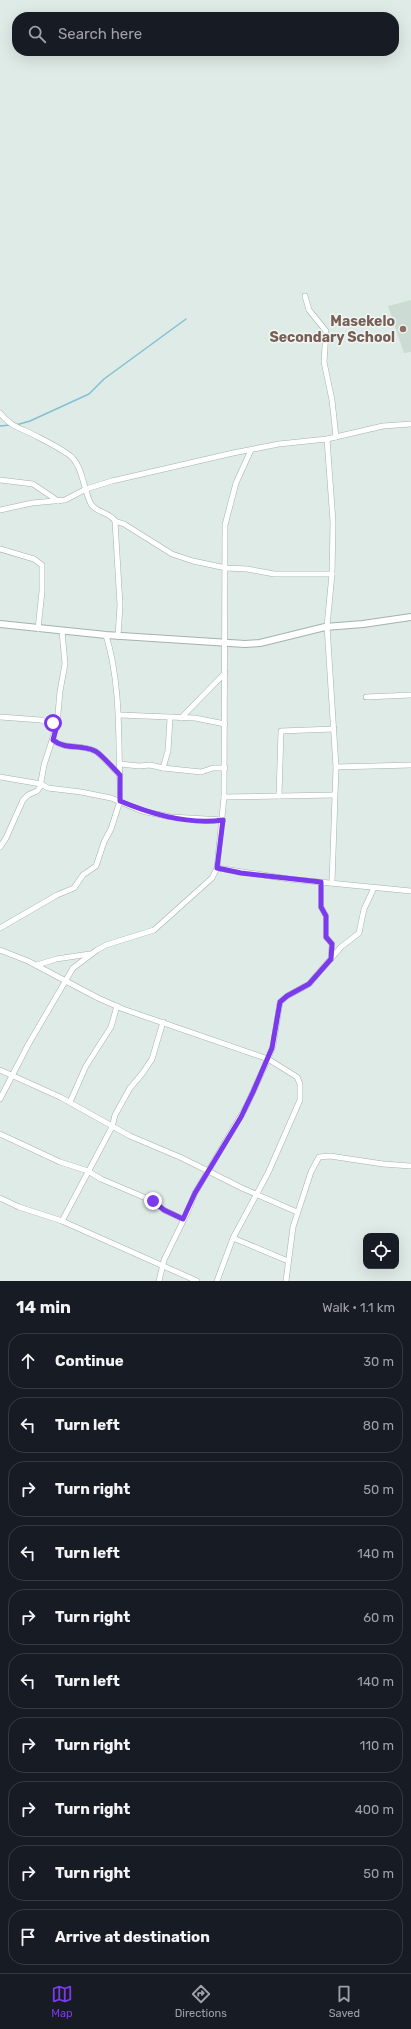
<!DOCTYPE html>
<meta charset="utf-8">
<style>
:root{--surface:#171b24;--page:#20242c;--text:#f1f3f6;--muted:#9ea1a6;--line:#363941;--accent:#7c3aed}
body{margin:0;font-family:Rubik,sans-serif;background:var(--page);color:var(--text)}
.controls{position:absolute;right:12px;bottom:12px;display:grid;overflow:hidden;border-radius:8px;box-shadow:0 4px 16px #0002}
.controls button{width:36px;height:36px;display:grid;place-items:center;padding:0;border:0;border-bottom:1px solid var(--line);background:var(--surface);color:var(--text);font:20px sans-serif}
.stop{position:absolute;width:12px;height:12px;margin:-9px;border:3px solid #7c3aed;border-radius:50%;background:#fff}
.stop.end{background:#7c3aed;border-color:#fff;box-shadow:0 1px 4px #0008}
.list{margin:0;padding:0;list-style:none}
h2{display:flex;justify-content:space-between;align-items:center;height:52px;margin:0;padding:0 16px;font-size:17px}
h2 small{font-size:13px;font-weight:400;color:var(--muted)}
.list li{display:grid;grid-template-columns:26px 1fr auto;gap:12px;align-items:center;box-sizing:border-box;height:56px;margin:0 8px 8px;padding:0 8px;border:1px solid var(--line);border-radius:16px}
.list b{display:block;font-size:15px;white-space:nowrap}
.list em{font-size:13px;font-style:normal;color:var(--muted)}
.icon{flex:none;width:22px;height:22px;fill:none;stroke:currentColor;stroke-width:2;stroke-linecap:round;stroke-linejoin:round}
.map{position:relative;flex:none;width:411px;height:1281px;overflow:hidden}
.search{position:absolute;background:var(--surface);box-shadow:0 4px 16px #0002;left:12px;right:12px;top:12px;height:44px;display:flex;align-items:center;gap:10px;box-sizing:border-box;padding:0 14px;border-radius:16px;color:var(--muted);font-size:15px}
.sheet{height:692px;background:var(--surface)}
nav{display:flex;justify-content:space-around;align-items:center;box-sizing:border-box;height:56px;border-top:1px solid var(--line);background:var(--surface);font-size:11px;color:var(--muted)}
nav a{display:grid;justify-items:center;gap:2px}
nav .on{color:var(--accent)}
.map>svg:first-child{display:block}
</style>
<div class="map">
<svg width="411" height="1281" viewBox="0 0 411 1281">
<rect width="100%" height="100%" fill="#dfebe6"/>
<path fill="#cddbd5" d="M 411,300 L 411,352 L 404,353 L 388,306 Z"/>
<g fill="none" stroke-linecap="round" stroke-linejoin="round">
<g stroke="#83c0d3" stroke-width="1.5">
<path d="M 16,425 L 30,421 L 89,394 L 104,379 L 186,319"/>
<path d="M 0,426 L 10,425"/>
</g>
<defs>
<g id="minor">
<path d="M 305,296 L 309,310 L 326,331 L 324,362 L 332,400 L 336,437"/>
<path d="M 0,413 C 10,427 24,429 38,437 C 48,442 59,448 68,454 C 83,464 83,489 91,504 C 96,513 110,512 115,521 L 120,605 L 118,636"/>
<path d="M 327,439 L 333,522 L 332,574 L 327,626 L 336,767 L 332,882"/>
<path d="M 0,480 L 33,484 L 58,501"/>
<path d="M 0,510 L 32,503 L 65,500 L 86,489 L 112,481 L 233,453 L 279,444 L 327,439 L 383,426 L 411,424"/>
<path d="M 115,521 L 124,524 L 172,554 L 193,561 L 226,568 L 247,569 L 274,574 L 332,574"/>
<path d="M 0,549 L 34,559 L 42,565 L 42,591 L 38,629"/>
<path d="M 366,697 L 411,695"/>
<path d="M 119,715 L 195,718 L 225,724"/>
<path d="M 0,717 L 41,720 L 57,725"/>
<path d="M 181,718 L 225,673"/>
<path d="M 53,740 C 65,750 81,744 95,751 C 100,753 114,770 120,775"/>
<path d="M 120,764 L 139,766 L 150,765 L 163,768 L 201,772 L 213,768 L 225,768"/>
<path d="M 336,767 L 411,765"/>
<path d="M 163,768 L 168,751 L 170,718"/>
<path d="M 0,777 L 41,784 L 48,788 L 81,792 L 111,798 L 142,811 L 171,817 L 223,820"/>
<path d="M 279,796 L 281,731 L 334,729"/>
<path d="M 224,797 L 334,795"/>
<path d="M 0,847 L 6,838 L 23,800 L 28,795 L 37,791 L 40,787 L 44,765 L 57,725 L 60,691 L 65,664 L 62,631"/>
<path d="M 217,868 L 289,879 L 411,891"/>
<path d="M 321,882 L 321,907 L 326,916 L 326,937 L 332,944 L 331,959"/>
<path d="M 0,928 L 57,895 L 74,888 L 83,875 L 96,866 L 104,842 L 111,829 L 120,801 L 120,785 C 118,734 121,685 106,635"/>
<path d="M 0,950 L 28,961 L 98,998 L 123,1009 L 268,1059 L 297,1077 L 300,1084 L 300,1100 L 268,1173 L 233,1238 L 217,1281"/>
<path d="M 37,965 L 56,959 L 90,954"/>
<path d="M 0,1070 L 60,1097 L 130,1136 L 182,1158 L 242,1188 L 297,1212"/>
<path d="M 0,1099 L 28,1045 L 73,968 L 97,950 L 106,945 L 154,930 L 212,878 L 217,868 L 224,797 L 225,525 L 236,483 L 251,450"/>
<path d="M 70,1102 L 86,1066 L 111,1027 L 117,1006"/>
<path d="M 0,1134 L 60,1162 L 88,1171 L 101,1179 L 153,1201 L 164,1210 L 183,1219"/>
<path d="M 0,1198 L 19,1207 L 62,1221 L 197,1281"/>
<path d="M 62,1221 L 112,1127 L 115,1115 L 130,1088 L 142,1074 L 152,1059 L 163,1022"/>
<path d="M 233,1238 L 288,1261"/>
<path d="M 159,1281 L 164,1260 L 188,1211 L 195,1193 L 246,1107 L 268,1059 L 273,1046 L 280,1002 L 287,996 L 309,984 L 341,947 L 359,933 L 364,909 L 374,888"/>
<path d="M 286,1281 L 293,1227 L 311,1172 L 319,1157 L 330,1156 L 383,1164 L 411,1166"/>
</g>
<path id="tertiary" d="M 0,624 L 106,635 L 245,644 L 260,643 L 325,627 L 363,624 L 411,617"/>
</defs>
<use href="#minor" stroke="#a2b3ae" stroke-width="6"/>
<use href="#tertiary" stroke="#a2b3ae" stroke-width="8"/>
<use href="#minor" stroke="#fff" stroke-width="5"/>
<use href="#tertiary" stroke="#fff" stroke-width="6"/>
</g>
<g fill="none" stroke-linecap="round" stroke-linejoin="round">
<path stroke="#7c3aed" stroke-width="5" d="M 53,723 L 57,725 L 53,740 C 65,750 81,744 95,751 C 100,753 115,770 120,775 L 120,801 C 151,814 188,825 223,820 L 217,868 L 241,873 L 321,882 L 321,907 L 326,916 L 326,937 L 332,944 L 331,959 L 309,984 L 287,996 L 280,1002 L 272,1048 L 253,1092 L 241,1117 L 195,1193 L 183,1219 L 164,1210 L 153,1201"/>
</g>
<circle fill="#8d6e63" stroke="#eff7f4" stroke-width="1.5" cx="403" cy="329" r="4"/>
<g text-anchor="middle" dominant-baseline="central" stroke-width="3" stroke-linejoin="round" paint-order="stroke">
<g font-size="14" font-weight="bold" fill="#785e54" stroke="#eff7f4" text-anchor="end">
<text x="395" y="321">Masekelo<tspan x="395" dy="16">Secondary School</tspan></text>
</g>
</g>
</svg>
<div class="controls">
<button><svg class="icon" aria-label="locate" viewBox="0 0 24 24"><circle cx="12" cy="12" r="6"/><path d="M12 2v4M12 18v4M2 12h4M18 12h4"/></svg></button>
</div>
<div class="stop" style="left:53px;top:723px"></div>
<div class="stop end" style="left:153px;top:1201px"></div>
<div class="search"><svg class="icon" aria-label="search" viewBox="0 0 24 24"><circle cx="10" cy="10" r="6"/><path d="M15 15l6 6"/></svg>Search here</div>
</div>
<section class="sheet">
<h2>14 min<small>Walk · 1.1 km</small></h2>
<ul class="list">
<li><svg class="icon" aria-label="ahead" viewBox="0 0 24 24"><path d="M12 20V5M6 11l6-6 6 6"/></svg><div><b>Continue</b></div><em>30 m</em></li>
<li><svg class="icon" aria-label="left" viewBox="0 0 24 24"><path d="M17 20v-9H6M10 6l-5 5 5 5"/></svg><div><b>Turn left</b></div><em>80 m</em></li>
<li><svg class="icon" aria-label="right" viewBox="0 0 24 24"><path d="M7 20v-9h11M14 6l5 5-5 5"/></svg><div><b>Turn right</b></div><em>50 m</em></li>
<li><svg class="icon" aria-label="left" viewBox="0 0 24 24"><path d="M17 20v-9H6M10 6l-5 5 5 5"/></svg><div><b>Turn left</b></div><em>140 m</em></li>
<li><svg class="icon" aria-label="right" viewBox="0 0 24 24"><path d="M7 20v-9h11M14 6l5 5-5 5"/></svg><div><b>Turn right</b></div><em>60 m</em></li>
<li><svg class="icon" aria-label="left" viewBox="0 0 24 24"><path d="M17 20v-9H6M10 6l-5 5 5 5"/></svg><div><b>Turn left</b></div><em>140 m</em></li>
<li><svg class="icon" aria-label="right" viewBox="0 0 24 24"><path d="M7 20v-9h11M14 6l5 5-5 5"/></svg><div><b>Turn right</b></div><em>110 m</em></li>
<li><svg class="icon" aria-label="right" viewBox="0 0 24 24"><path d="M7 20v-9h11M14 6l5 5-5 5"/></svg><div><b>Turn right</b></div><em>400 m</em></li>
<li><svg class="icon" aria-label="right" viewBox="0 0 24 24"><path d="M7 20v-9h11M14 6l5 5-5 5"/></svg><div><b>Turn right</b></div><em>50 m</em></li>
<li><svg class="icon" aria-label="arrive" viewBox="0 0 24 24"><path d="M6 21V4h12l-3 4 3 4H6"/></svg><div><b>Arrive at destination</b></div></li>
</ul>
</section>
<nav>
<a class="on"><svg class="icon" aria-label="map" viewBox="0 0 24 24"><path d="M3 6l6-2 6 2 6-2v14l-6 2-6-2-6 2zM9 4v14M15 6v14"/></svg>Map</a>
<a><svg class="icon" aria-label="directions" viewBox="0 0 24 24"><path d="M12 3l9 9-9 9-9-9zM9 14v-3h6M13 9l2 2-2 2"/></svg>Directions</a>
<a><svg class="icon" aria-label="saved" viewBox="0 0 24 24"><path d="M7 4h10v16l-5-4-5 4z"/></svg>Saved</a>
</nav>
